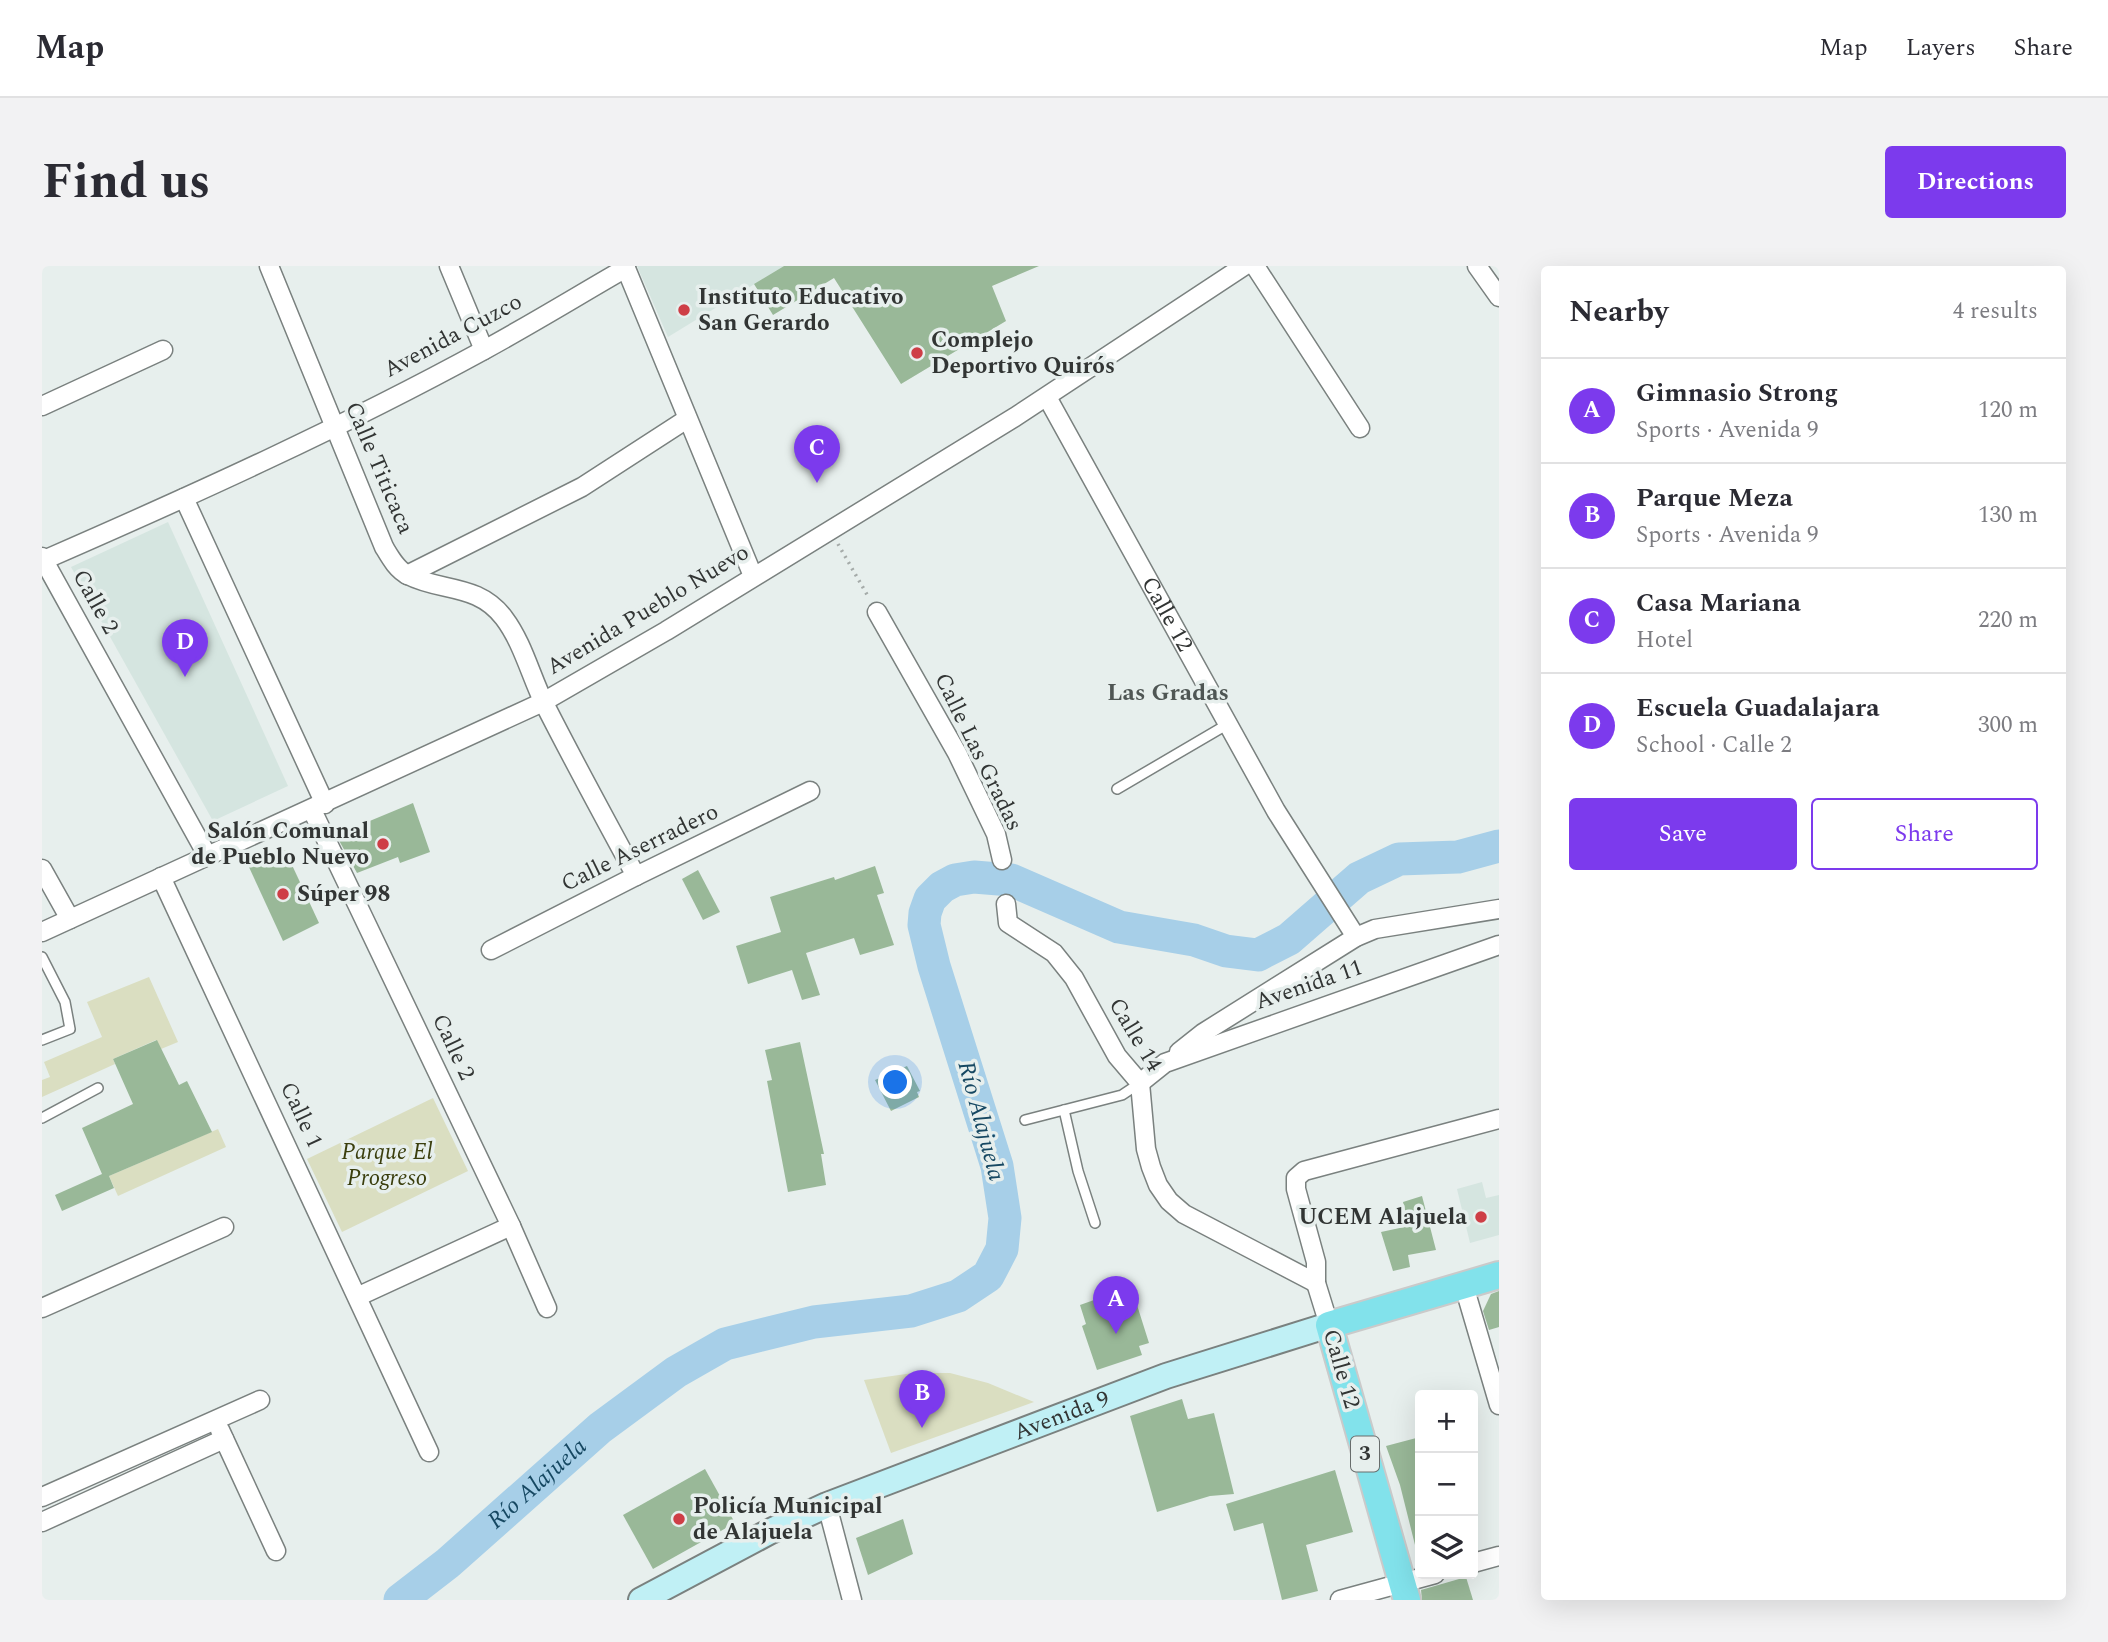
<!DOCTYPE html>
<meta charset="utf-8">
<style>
:root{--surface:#fff;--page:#f2f2f3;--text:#2b2b33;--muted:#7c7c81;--line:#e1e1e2;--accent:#7c3aed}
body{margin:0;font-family:Spectral,serif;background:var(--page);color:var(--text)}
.controls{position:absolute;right:21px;bottom:21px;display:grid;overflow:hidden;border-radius:7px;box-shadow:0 7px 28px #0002}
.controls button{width:63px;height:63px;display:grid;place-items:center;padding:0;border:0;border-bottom:2px solid var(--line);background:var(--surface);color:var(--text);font:35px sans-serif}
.you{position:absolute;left:854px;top:817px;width:24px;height:24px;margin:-18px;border:5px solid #fff;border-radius:50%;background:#1a73e8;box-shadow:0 0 0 10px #1a73e833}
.badge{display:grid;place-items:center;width:46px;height:46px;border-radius:50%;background:var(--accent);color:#fff;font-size:23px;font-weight:700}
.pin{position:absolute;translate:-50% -58px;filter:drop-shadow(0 2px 4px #0008)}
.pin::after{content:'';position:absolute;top:37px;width:24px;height:21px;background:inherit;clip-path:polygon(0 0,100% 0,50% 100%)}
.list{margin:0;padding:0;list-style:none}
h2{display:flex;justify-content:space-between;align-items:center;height:91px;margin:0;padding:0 28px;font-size:30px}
h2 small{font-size:23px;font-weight:400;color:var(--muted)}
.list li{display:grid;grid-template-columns:46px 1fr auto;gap:21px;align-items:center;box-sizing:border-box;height:105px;padding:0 28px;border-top:2px solid var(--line)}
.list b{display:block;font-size:26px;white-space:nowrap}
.list p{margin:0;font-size:23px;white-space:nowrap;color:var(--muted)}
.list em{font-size:23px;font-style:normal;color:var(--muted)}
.actions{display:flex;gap:14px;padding:21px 28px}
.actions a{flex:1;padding:16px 0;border:2px solid var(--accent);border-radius:7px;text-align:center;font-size:24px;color:var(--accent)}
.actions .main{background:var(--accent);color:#fff}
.icon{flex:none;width:38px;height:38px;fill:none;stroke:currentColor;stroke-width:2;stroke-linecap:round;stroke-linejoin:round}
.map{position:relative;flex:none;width:1457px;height:1334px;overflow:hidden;border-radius:7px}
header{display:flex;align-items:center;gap:42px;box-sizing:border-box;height:98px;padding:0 35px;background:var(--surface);border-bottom:2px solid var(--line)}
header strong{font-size:33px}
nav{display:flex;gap:38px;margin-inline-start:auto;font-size:24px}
.intro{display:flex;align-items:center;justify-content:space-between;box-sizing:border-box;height:168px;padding:0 42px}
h1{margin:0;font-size:49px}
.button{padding:18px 32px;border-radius:7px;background:var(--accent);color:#fff;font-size:24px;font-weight:700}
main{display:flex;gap:42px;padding:0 42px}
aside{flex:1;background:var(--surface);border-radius:7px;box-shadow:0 7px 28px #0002}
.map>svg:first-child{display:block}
</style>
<header>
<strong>Map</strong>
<nav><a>Map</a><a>Layers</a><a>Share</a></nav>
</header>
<div class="intro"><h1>Find us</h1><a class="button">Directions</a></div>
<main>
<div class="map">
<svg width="1457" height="1334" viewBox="0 0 1457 1334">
<rect width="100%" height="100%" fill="#e7efed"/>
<g fill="#d5e5e0">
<path d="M 595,0 L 742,0 L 626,71 Z"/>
<path d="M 126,256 L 246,520 L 171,555 L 29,301 Z"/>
<path d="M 1440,916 L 1444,932 L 1457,929 L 1457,969 L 1428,977 L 1415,923 Z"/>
</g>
<g fill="#dadec1">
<path d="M 107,711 L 136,776 L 119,783 L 114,774 L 71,793 L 73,798 L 0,831 L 0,814 L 8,811 L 2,796 L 60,771 L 45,736 Z"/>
<path d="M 391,832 L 426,905 L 300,966 L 265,893 Z"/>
<path d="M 176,863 L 184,881 L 76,930 L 67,910 Z"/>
<path d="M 871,1107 L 908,1107 L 946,1117 L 992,1136 L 849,1187 L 822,1114 Z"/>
</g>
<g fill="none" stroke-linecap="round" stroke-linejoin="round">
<path stroke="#a7cfe8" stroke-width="33" id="s1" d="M 358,1334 L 406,1297 L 558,1162 L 634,1106 L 683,1078 L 772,1056 L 869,1045 L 916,1030 L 946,1010 L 960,983 L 963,952 L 955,900 L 892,700 L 882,659 L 883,647 L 888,633 L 900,621 L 913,614 L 932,611 L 969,614 L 1077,661 L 1152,674 L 1184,685 L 1216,689 L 1247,673 L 1317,612 L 1357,593 L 1416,591 L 1457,580"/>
</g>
<g fill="#99b898">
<path d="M 742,0 L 997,0 L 950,20 L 964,55 L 859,118 L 792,12 L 731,49 L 712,18 Z"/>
<path d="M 371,537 L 388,586 L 358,597 L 356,591 L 315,607 L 294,569 Z"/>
<path d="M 243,584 L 277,657 L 241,675 L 206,599 Z"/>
<path d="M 833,600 L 842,627 L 835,629 L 852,679 L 818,689 L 812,672 L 764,687 L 778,729 L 760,734 L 750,704 L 706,718 L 694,680 L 739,666 L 728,631 L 792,611 L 793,614 Z"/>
<path d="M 656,604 L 678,646 L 661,654 L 640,613 Z"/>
<path d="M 115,774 L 137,819 L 145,815 L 170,866 L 67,910 L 72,922 L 20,945 L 13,929 L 60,908 L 40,862 L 91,838 L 71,793 Z"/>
<path d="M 758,776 L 782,888 L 779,888 L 784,919 L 746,926 L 725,815 L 730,814 L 723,784 Z"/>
<path d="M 865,800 L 878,825 L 875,826 L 877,831 L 849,845 L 833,814 Z"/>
<path d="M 1380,930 L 1394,984 L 1366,989 L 1368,1001 L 1351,1005 L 1339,966 L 1367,960 L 1361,936 Z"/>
<path d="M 1083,1023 L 1090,1040 L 1095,1039 L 1107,1077 L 1097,1080 L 1100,1089 L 1055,1104 L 1040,1060 L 1044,1058 L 1038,1039 Z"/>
<path d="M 1457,1025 L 1457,1061 L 1447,1064 L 1441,1045 L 1449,1028 Z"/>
<path d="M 1140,1133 L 1146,1153 L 1172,1147 L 1192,1228 L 1168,1230 L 1115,1246 L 1088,1150 Z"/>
<path d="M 1378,1171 L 1378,1278 L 1373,1279 L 1358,1219 L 1344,1180 Z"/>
<path d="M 663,1203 L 693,1257 L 611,1303 L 581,1249 Z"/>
<path d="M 1293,1204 L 1311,1266 L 1264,1279 L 1276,1325 L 1240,1334 L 1221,1257 L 1192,1265 L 1184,1238 Z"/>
<path d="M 861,1253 L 871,1288 L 826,1309 L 814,1272 Z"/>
<path d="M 1424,1311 L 1431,1334 L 1380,1334 L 1379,1324 Z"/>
</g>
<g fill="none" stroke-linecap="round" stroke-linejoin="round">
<defs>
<g id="lane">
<path d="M 1075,523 L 1186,458"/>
<path d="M 0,691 L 23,736 L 28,763 L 0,774"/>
<path d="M 1022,844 L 1036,905 L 1053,957"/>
<path d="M 0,852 L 56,822"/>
<path d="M 983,854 L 1080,829 L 1098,817"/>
</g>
<g id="street">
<path d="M 227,0 L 342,281 C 348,291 355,304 366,309 C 398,326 436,317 462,352 C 481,377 489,411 503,439 C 532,496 563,553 594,610"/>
<path d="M 407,0 L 442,84"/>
<path d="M 583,0 L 711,310"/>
<path d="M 1213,0 L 1318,162"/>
<path d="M 1435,0 L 1457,31"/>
<path id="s2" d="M 1005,131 L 1234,545 L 1314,671"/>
<path d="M 0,140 L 121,84"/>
<path d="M 142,232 L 283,538"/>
<path d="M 0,291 L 165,589"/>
<path d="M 2,294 C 151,229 299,162 442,84 C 490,58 537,29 584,2"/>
<path d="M 365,309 L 540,221 L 645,153"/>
<path d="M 835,346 L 915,487 L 954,568 L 960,594"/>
<path d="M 270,544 L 469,960 L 505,1042"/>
<path d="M 0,603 L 28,653"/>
<path d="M 119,611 L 387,1186"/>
<path d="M 964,638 L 966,657 L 1012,687 L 1032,712 L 1075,790 L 1098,817 L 1104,883 L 1109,901 L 1116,919 L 1127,935 L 1142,948 L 1274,1017"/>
<path d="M 0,666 L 501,436 L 624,365 L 973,151 L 1202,0"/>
<path d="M 449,684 L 594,610 L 768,525"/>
<path d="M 1137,786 L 1161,767 L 1314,671 L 1333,663 L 1457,643"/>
<path d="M 1098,817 L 1123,797 L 1457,679"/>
<path d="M 1422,1020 L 1457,1139"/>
<path d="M 317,1030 L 469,960"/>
<path d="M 0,1042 L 182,961"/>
<path d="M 1287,1059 L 1274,1017 L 1274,996 L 1254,923 L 1254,912 L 1262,905 L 1457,853"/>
<path d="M 178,1164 L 234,1285"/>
<path d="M 0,1231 L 218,1134"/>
<path d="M 785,1239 L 810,1334"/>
<path d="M 0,1256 L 182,1173"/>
<path d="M 1431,1297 L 1457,1290"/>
<path d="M 1298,1334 L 1393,1308"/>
</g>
<g id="secondary">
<path id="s3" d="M 599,1334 L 729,1265 L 785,1239 L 1124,1110 L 1287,1059"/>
</g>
<path id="primary" d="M 1365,1334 L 1287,1059 L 1457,1009"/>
</defs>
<use href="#lane" stroke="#7a817f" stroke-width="12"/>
<use href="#street" stroke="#7a817f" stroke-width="21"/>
<use href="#secondary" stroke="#7a817f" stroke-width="28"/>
<use href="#primary" stroke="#cacaca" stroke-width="30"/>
<path stroke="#a5aba9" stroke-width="3.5" stroke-dasharray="2 5" stroke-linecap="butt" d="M 796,278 L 827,332"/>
<use href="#lane" stroke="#fff" stroke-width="9"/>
<use href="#street" stroke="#fff" stroke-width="18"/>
<use href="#secondary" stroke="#c0f0f5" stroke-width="24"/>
<use href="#primary" stroke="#82e2eb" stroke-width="26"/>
</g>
<g fill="#ce3e46" stroke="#e7efed" stroke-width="2.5">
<circle cx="642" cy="44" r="7"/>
<circle cx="875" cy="87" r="7"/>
<circle cx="341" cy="578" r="7"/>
<circle cx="241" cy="628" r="7"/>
<circle cx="1439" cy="951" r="7"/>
<circle cx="637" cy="1253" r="7"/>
</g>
<g text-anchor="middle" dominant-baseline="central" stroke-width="7" stroke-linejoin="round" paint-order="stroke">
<rect fill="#e7efed" stroke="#686d6c" stroke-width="2" x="1309" y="1170.5" width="28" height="35" rx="5"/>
<g font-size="21" font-weight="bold" fill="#323534">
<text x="1323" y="1188">3</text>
</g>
<g font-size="23" font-weight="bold" fill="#323534" stroke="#e7efed" text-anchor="start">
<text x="656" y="31">Instituto Educativo<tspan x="656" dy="26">San Gerardo</tspan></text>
<text x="889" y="74">Complejo<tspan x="889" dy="26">Deportivo Quirós</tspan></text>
<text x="327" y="565" text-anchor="end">Salón Comunal<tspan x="327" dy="26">de Pueblo Nuevo</tspan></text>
<text x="255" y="628">Súper 98</text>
<text x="1425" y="951" text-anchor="end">UCEM Alajuela</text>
<text x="651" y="1240">Policía Municipal<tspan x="651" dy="26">de Alajuela</tspan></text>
</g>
<g font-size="23" fill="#323534" stroke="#e7efed">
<text transform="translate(411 70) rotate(-28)">Avenida Cuzco</text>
<text transform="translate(337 202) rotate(67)">Calle Titicaca</text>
<text transform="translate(53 336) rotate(61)">Calle 2</text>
<text transform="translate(606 344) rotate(-31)">Avenida Pueblo Nuevo</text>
<text stroke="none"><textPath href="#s2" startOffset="248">Calle 12</textPath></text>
<text transform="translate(936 486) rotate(64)">Calle Las Gradas</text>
<text transform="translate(598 582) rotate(-26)">Calle Aserradero</text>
<text transform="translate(1267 719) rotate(-19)">Avenida 11</text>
<text transform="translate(1093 769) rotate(59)">Calle 14</text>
<text transform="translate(411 781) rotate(65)">Calle 2</text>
<text transform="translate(259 849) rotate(65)">Calle 1</text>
<text transform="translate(1299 1103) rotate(74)">Calle 12</text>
<text stroke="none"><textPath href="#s3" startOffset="460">Avenida 9</textPath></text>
</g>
<g font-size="23" font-style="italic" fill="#3a3e0d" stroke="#e7efed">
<text x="345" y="886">Parque El<tspan x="345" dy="26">Progreso</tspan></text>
</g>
<g font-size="24" font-weight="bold" fill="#4f5654" stroke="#e7efed">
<text x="1126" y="427">Las Gradas</text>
</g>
<g font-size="24" font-style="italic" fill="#164862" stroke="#e7efed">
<text transform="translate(939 855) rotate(75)">Río Alajuela</text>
<text stroke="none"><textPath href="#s1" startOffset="180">Río Alajuela</textPath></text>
</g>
</g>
</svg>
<div class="controls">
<button>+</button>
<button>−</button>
<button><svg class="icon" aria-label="layers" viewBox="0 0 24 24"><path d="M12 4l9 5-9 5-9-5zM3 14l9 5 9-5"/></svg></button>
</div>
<div class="you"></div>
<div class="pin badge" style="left:1074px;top:1068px">A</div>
<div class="pin badge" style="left:880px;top:1162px">B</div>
<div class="pin badge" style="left:775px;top:217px">C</div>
<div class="pin badge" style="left:143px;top:411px">D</div>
</div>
<aside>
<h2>Nearby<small>4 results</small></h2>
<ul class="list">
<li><span class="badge">A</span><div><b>Gimnasio Strong</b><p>Sports · Avenida 9</p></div><em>120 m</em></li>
<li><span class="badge">B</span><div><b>Parque Meza</b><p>Sports · Avenida 9</p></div><em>130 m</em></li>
<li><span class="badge">C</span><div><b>Casa Mariana</b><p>Hotel</p></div><em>220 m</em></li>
<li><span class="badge">D</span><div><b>Escuela Guadalajara</b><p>School · Calle 2</p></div><em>300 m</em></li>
</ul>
<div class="actions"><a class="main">Save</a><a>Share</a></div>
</aside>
</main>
